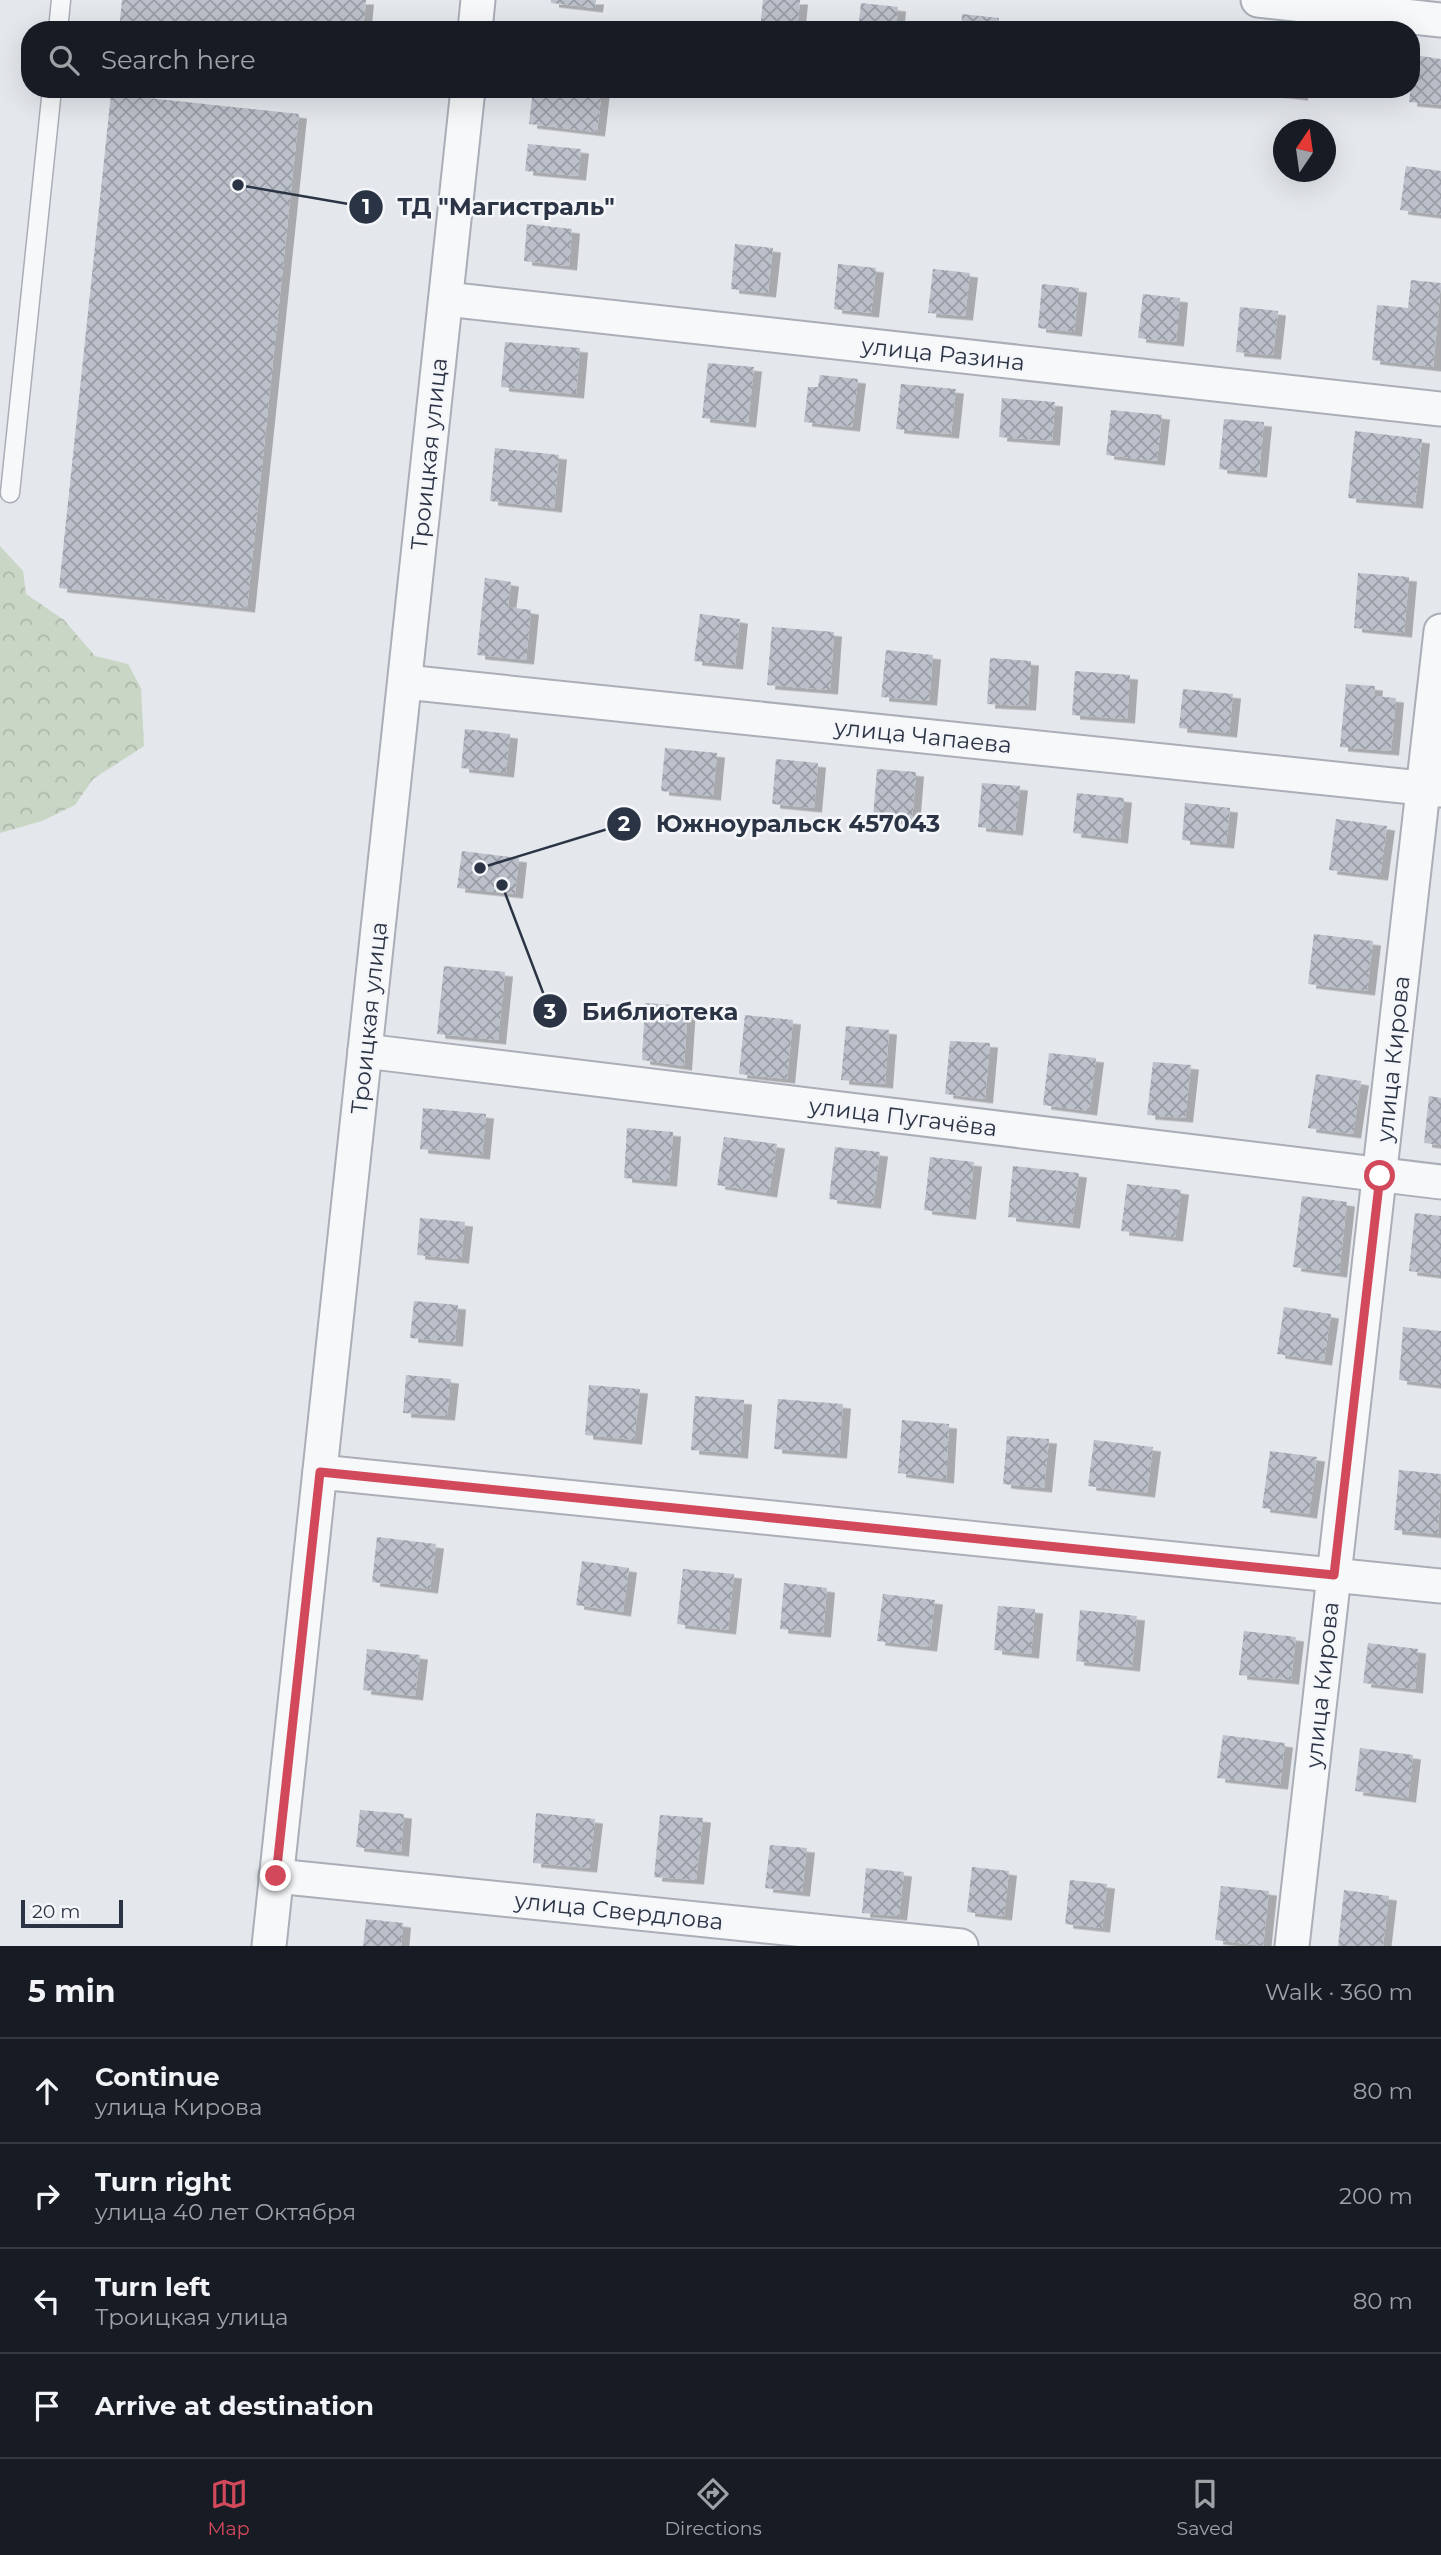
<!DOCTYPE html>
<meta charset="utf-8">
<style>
:root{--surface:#171b24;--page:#20242c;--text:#f1f3f6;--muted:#9ea1a6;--line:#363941;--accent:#d1495b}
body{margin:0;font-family:Montserrat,sans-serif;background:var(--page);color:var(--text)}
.compass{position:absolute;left:1273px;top:119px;width:63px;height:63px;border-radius:50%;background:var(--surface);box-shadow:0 7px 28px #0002;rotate:13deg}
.scale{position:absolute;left:21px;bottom:18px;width:102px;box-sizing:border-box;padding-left:7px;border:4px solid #2b3445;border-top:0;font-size:19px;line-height:24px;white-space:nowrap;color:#2b3445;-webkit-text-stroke:5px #f4f6f9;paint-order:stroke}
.stop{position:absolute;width:21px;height:21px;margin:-16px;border:5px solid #d1495b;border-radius:50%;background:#fff}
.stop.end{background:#d1495b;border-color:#fff;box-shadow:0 2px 7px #0008}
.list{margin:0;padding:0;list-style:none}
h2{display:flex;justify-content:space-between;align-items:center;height:91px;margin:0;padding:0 28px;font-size:30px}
h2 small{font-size:23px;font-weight:400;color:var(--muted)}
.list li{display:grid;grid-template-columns:46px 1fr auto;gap:21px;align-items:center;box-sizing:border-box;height:105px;padding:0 28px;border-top:2px solid var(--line)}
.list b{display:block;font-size:26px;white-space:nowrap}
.list p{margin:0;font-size:23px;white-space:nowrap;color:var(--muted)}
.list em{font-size:23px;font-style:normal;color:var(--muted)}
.icon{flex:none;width:38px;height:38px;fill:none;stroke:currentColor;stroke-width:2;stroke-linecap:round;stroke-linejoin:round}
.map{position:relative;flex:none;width:1441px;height:1946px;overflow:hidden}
.search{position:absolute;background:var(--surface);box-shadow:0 7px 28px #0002;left:21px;right:21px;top:21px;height:77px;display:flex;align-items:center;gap:18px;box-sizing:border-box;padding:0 24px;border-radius:28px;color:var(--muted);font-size:26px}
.sheet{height:511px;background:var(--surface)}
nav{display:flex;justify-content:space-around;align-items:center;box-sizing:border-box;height:98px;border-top:2px solid var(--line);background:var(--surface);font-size:19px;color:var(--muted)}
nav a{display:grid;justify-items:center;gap:4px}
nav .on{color:var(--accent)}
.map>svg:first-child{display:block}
</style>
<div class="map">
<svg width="1441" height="1946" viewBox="0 0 1441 1946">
<defs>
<pattern id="forest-crowns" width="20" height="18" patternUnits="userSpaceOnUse" patternTransform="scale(1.75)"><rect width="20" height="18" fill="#c9d6c5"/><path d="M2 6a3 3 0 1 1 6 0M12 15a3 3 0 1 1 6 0" fill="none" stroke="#adb8ab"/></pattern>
<pattern id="building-cross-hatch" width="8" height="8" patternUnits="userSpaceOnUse" patternTransform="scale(1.75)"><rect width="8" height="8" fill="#bbc0ca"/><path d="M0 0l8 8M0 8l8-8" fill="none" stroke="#989da6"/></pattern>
<filter id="shadow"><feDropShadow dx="8" dy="4.5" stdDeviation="0" flood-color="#0004"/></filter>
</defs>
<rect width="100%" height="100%" fill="#e4e7ec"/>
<path fill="url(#forest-crowns)" d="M 0,546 L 23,571 L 26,594 L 64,620 L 95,656 L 128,664 L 141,688 L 144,746 L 93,779 L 75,805 L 42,821 L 0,833 Z"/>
<g fill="url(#building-cross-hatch)" filter="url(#shadow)">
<path d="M 122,0 L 366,0 L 363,30 L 119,30 Z"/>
<path d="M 551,0 L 596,0 L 595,8 L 551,3 Z"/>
<path d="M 763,0 L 800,0 L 797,30 L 760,30 Z"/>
<path d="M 861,3 L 898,7 L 896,30 L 858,30 Z"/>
<path d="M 962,14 L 999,18 L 998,30 L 961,30 Z"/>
<path d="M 1060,23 L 1097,27 L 1097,30 L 1059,30 Z"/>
<path d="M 1414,55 L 1441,59 L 1441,105 L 1409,102 Z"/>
<path d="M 533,89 L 602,89 L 597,132 L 529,124 Z"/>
<path d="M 1264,89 L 1301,89 L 1300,96 L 1263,92 Z"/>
<path d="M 111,94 L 299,114 L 247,608 L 59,588 Z"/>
<path d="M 528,144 L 581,149 L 578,176 L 525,171 Z"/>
<path d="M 1406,166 L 1441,171 L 1441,215 L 1400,210 Z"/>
<path d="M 527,224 L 572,229 L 569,266 L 524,261 Z"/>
<path d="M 735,244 L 773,248 L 768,293 L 731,289 Z"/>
<path d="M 838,264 L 876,268 L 871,313 L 834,309 Z"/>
<path d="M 933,269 L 970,273 L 965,316 L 928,313 Z"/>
<path d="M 1411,280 L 1441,283 L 1433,367 L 1372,360 L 1377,305 L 1408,308 Z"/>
<path d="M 1042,284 L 1079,288 L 1074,332 L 1038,328 Z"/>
<path d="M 1143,294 L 1180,298 L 1176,342 L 1138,338 Z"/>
<path d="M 1240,307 L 1278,311 L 1273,355 L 1236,352 Z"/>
<path d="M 505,342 L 580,348 L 576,394 L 501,387 Z"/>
<path d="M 708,363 L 754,367 L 748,423 L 702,418 Z"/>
<path d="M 820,375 L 858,379 L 852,427 L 804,422 L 808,387 L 818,387 Z"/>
<path d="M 901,384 L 956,389 L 951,434 L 896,429 Z"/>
<path d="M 1002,398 L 1055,402 L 1052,441 L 999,437 Z"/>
<path d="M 1111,410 L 1162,415 L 1157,461 L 1106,455 Z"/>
<path d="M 1224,419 L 1264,422 L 1259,473 L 1219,469 Z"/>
<path d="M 1355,431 L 1422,439 L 1415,504 L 1348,498 Z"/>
<path d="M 495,448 L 559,455 L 554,508 L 490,501 Z"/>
<path d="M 1358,573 L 1409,577 L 1404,633 L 1354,628 Z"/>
<path d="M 485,578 L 511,582 L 508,607 L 531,610 L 526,660 L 477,655 Z"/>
<path d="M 700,614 L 740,619 L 735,665 L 694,661 Z"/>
<path d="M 772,627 L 834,632 L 830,690 L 767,685 Z"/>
<path d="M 886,650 L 933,655 L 929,701 L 881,697 Z"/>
<path d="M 990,658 L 1031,661 L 1028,706 L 987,704 Z"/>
<path d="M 1075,671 L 1130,675 L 1127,719 L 1072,715 Z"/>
<path d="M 1346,684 L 1375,686 L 1374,696 L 1396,698 L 1391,751 L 1340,747 Z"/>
<path d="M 1183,689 L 1233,694 L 1229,733 L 1179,728 Z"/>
<path d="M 465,729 L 510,734 L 506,773 L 461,768 Z"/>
<path d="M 665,748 L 717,753 L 713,796 L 661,791 Z"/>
<path d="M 776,759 L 818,763 L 814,808 L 772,804 Z"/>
<path d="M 877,769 L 916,772 L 912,821 L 873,818 Z"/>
<path d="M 982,783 L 1020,786 L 1015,831 L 978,827 Z"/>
<path d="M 1077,793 L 1124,798 L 1120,839 L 1073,833 Z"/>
<path d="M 1185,803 L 1230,808 L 1226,844 L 1182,840 Z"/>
<path d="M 1336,819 L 1387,826 L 1380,876 L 1329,870 Z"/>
<path d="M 462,851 L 519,858 L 515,894 L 457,888 Z"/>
<path d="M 1314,934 L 1373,941 L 1367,991 L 1308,984 Z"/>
<path d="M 444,966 L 505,972 L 498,1040 L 437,1034 Z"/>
<path d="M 645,1003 L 688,1006 L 684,1066 L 642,1060 Z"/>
<path d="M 745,1015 L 793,1020 L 787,1079 L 739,1074 Z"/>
<path d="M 846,1026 L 889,1030 L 885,1084 L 841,1080 Z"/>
<path d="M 950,1041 L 990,1043 L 985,1099 L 945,1094 Z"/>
<path d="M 1049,1053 L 1096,1058 L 1089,1111 L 1043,1105 Z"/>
<path d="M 1153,1062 L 1191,1065 L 1185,1118 L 1147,1115 Z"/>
<path d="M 1316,1074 L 1361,1081 L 1353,1134 L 1308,1128 Z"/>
<path d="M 1429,1096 L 1441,1098 L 1441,1145 L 1424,1143 Z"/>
<path d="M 423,1108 L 486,1114 L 482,1155 L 420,1149 Z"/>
<path d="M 627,1128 L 673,1132 L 669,1182 L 624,1178 Z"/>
<path d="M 724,1137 L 777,1144 L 769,1193 L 717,1185 Z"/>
<path d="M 835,1147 L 880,1152 L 873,1204 L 829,1199 Z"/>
<path d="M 930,1157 L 974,1162 L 968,1215 L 924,1210 Z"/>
<path d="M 1013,1166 L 1079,1173 L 1072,1224 L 1008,1217 Z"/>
<path d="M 1127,1184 L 1181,1190 L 1175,1237 L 1121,1231 Z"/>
<path d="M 1302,1196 L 1347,1202 L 1339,1273 L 1293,1267 Z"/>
<path d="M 1415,1213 L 1441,1216 L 1441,1275 L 1409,1271 Z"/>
<path d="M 420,1218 L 465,1222 L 461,1259 L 417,1255 Z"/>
<path d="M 414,1301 L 458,1305 L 455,1342 L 410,1338 Z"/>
<path d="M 1284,1307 L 1331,1314 L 1324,1361 L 1277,1354 Z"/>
<path d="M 1403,1327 L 1441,1331 L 1441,1385 L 1399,1380 Z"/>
<path d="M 406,1375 L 451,1379 L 447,1416 L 403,1413 Z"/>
<path d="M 589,1385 L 640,1389 L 634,1440 L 585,1435 Z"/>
<path d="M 695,1396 L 744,1400 L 740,1454 L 691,1450 Z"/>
<path d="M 778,1399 L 843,1404 L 839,1454 L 774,1449 Z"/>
<path d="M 902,1420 L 949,1424 L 946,1479 L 898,1473 Z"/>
<path d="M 1007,1436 L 1049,1439 L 1044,1488 L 1003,1484 Z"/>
<path d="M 1094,1440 L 1153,1447 L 1147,1493 L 1088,1486 Z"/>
<path d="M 1270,1451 L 1317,1457 L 1309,1514 L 1262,1508 Z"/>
<path d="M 1399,1470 L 1441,1474 L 1438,1534 L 1394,1530 Z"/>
<path d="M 377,1537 L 436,1544 L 430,1589 L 372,1582 Z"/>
<path d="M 582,1561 L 629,1568 L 623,1612 L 576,1605 Z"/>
<path d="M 683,1569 L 734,1574 L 728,1630 L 677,1624 Z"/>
<path d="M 784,1583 L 827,1588 L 823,1633 L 780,1629 Z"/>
<path d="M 883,1594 L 935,1600 L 929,1647 L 877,1641 Z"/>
<path d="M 998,1606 L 1035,1609 L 1031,1654 L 994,1650 Z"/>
<path d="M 1080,1610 L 1137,1616 L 1132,1667 L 1076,1661 Z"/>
<path d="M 1244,1631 L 1296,1637 L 1291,1680 L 1239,1675 Z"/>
<path d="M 1368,1643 L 1418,1649 L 1415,1689 L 1363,1683 Z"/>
<path d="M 367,1649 L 420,1655 L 415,1696 L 363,1690 Z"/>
<path d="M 1223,1735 L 1285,1743 L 1280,1785 L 1217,1778 Z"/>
<path d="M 1360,1748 L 1413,1755 L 1408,1798 L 1355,1791 Z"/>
<path d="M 360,1810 L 404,1814 L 401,1852 L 356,1847 Z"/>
<path d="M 536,1813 L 595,1819 L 589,1868 L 533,1863 Z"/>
<path d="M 660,1815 L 703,1818 L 696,1880 L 654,1877 Z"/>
<path d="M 770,1845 L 807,1848 L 802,1892 L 765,1888 Z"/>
<path d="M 972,1867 L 1009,1871 L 1004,1916 L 967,1912 Z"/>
<path d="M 866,1868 L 904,1872 L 899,1916 L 862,1913 Z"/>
<path d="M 1070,1880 L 1107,1884 L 1102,1928 L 1065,1924 Z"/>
<path d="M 1221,1886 L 1269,1891 L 1263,1946 L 1215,1940 Z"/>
<path d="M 1344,1890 L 1389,1896 L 1383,1946 L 1338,1946 Z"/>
<path d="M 366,1919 L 403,1923 L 401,1946 L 363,1946 Z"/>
</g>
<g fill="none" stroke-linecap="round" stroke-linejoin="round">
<defs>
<g id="service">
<path d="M 58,30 L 61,0"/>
<path d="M 10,493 L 52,89"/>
</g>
<g id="minor">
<path d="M 1258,0 L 1441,20"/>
<path d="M 475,30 L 478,0"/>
<path d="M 446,299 L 1441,409"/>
<path d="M 405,682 L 1441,790"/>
<path d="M 365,1051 L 1441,1182"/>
<path d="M 320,1472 L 1441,1586"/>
<path d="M 276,1876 L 961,1946"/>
<path d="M 269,1946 L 468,89"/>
<path d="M 1292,1946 L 1441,631"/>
</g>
</defs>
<use href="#service" stroke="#a9aeb7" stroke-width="21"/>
<use href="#minor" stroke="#a9aeb7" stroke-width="37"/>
<use href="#service" stroke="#f7f8fa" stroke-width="18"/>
<use href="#minor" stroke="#f7f8fa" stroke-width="33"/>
</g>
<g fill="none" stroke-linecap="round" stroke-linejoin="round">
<path stroke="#d1495b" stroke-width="9" d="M 276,1876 L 320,1472 L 1334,1575 L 1380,1176"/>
</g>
<g text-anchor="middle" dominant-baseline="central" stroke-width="5" stroke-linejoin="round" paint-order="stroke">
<g font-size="23" fill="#2b3445" stroke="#f4f6f9">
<text transform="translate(943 354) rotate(6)">улица Разина</text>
<text transform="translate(429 454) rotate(-84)">Троицкая улица</text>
<text transform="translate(923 736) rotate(6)">улица Чапаева</text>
<text transform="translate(369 1018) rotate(-84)">Троицкая улица</text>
<text transform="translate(1393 1059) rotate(-84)">улица Кирова</text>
<text transform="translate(903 1117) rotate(7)">улица Пугачёва</text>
<text transform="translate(1322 1685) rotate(-84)">улица Кирова</text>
<text transform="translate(619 1911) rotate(6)">улица Свердлова</text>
</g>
</g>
<path fill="none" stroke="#2b3445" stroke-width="2.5" d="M238 185L366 207M480 868L624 824M502 885L550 1011"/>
<g fill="#2b3445" stroke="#f4f6f9" stroke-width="2.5">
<circle cx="238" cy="185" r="7"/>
<circle cx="480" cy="868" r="7"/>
<circle cx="502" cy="885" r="7"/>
<circle cx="366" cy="207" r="18"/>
<circle cx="624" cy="824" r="18"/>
<circle cx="550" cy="1011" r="18"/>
</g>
<g font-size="21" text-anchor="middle" font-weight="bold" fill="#fff">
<text x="366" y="214">1</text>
<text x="624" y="831">2</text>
<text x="550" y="1019">3</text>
</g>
<g font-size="24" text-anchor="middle" font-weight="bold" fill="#2b3445" stroke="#f4f6f9" stroke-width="5" stroke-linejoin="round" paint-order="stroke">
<text x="506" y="215">ТД "Магистраль"</text>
<text x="798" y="832">Южноуральск 457043</text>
<text x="660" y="1020">Библиотека</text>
</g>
</svg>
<svg class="compass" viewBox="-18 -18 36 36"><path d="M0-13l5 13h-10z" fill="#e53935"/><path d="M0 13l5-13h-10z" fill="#9ea1a6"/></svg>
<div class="scale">20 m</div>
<div class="stop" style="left:1380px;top:1176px"></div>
<div class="stop end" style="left:276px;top:1876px"></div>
<div class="search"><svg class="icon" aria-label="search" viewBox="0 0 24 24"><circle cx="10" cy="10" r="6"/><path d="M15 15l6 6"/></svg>Search here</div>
</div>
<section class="sheet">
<h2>5 min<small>Walk · 360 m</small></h2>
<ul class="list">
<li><svg class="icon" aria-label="ahead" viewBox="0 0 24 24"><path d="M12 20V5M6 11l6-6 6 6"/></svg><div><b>Continue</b><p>улица Кирова</p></div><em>80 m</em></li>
<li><svg class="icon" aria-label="right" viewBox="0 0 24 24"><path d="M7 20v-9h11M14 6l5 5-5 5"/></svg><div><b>Turn right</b><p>улица 40 лет Октября</p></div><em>200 m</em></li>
<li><svg class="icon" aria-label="left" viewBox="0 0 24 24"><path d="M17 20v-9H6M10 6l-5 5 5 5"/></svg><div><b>Turn left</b><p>Троицкая улица</p></div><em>80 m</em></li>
<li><svg class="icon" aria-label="arrive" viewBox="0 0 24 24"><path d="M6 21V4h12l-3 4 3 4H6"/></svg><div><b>Arrive at destination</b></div></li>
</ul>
</section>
<nav>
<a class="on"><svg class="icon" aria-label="map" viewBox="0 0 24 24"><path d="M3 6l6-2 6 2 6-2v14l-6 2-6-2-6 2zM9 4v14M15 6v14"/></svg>Map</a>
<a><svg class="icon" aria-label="directions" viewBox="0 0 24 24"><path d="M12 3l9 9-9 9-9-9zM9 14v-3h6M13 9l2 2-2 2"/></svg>Directions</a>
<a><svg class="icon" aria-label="saved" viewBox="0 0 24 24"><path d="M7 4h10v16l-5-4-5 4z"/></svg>Saved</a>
</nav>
